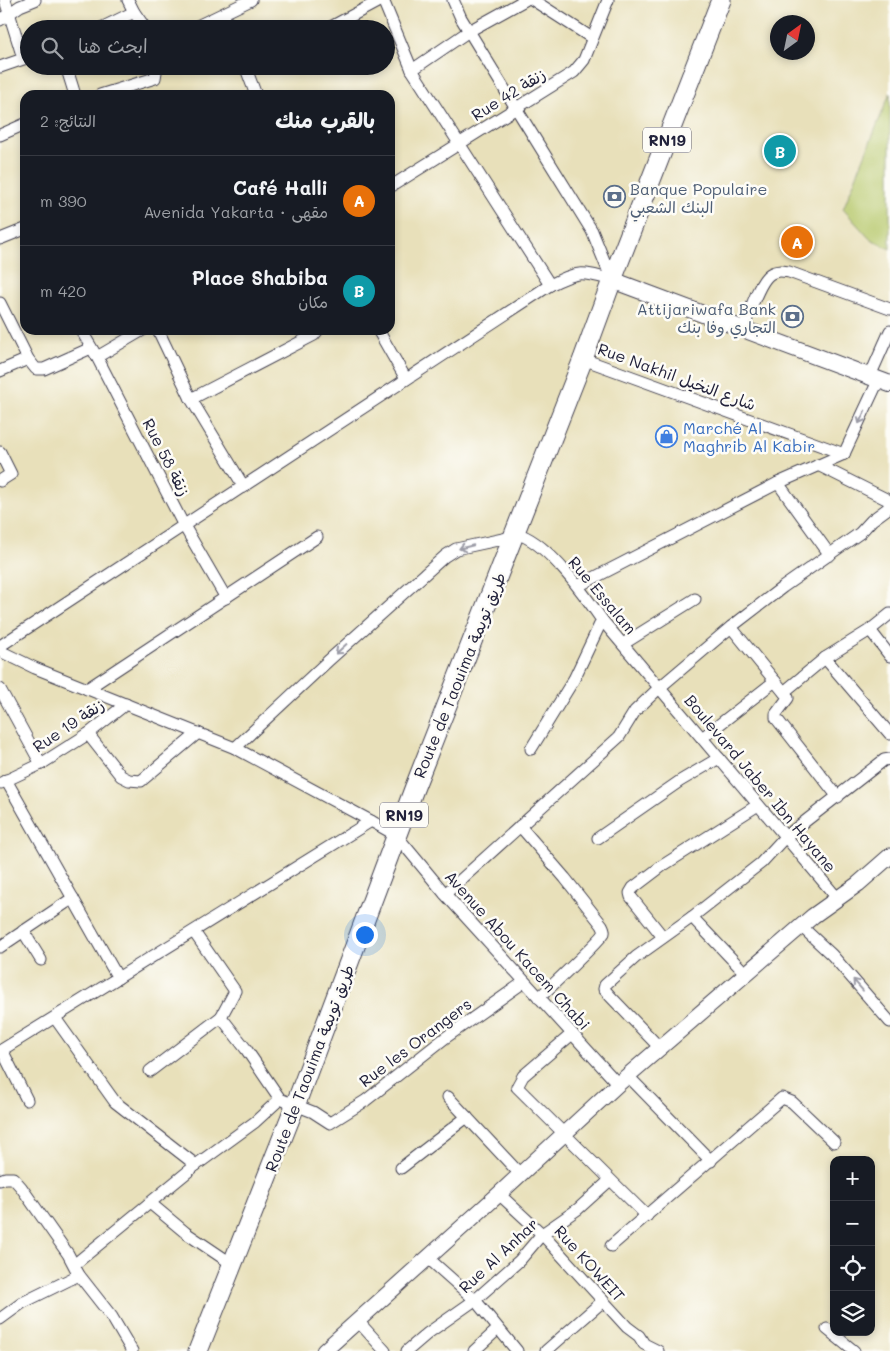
<!DOCTYPE html>
<html lang="ar">
<meta charset="utf-8">
<style>
:root{--surface:#171b24;--page:#20242c;--text:#f1f3f6;--muted:#9ea1a6;--line:#363941;--accent:#1f6fb2}
body{margin:0;font-family:Mali,"Playpen Sans Arabic",sans-serif;background:var(--page);color:var(--text);direction:rtl}
.controls{position:absolute;right:15px;bottom:15px;display:grid;overflow:hidden;border-radius:10px;box-shadow:0 2px 8px #0003}
.controls button{width:45px;height:45px;display:grid;place-items:center;padding:0;border:0;border-bottom:1px solid var(--line);background:var(--surface);color:var(--text);font:25px sans-serif}
.compass{position:absolute;left:770px;top:15px;width:45px;height:45px;border-radius:50%;background:var(--surface);box-shadow:0 2px 8px #0003;rotate:33deg}
.you{position:absolute;left:364px;top:934px;width:18px;height:18px;margin:-12px;border:4px solid #fff;border-radius:50%;background:#1a73e8;box-shadow:0 0 0 8px #1a73e833}
.badge{display:grid;place-items:center;width:32px;height:32px;border-radius:50%;background:var(--accent);color:#fff;font-size:16px;font-weight:700}
.pin{position:absolute;translate:-50% -50%;border:2px solid #fff;box-shadow:0 1px 5px #0006}
.list{margin:0;padding:0;list-style:none}
h2{display:flex;justify-content:space-between;align-items:center;height:65px;margin:0;padding:0 20px;font-size:21px}
h2 small{font-size:16px;font-weight:400;color:var(--muted)}
.list li{display:grid;grid-template-columns:32px 1fr auto;gap:15px;align-items:center;box-sizing:border-box;height:90px;padding:0 20px;border-top:1px solid var(--line)}
.list b{display:block;font-size:19px;white-space:nowrap}
.list p{margin:0;font-size:16px;white-space:nowrap;color:var(--muted)}
.list em{font-size:16px;font-style:normal;color:var(--muted)}
.icon{flex:none;width:28px;height:28px;fill:none;stroke:currentColor;stroke-width:2;stroke-linecap:round;stroke-linejoin:round}
.map{position:relative;flex:none;width:890px;height:1351px;overflow:hidden;direction:ltr}
.search{position:absolute;background:var(--surface);box-shadow:0 2px 8px #0003;left:20px;top:20px;width:375px;height:55px;display:flex;align-items:center;gap:12px;box-sizing:border-box;padding:0 18px;border-radius:28px;color:var(--muted);font-size:19px}
.panel{position:absolute;background:var(--surface);box-shadow:0 2px 8px #0003;left:20px;top:90px;width:375px;height:245px;border-radius:15px;direction:rtl}
.map>svg:first-child{display:block}
</style>
<div class="map">
<svg width="890" height="1351" viewBox="0 0 890 1351">
<rect width="100%" height="100%" fill="#fdfcf7"/>
<filter id="ink" filterUnits="userSpaceOnUse"><feTurbulence type="fractalNoise" baseFrequency=".02" numOctaves="2"/><feDisplacementMap in="SourceGraphic" scale="10" xChannelSelector="R" yChannelSelector="G"/><feConvolveMatrix kernelMatrix="1 2 1 2 8 2 1 2 1" color-interpolation-filters="sRGB"/></filter>
<filter id="wash" filterUnits="userSpaceOnUse"><feTurbulence type="fractalNoise" baseFrequency=".0096" numOctaves="4" result="noise"/><feDisplacementMap in="SourceGraphic" scale="20" xChannelSelector="R" yChannelSelector="G"/><feGaussianBlur stdDeviation="1.12" result="paint"/><feColorMatrix in="noise" values="0 0 0 0 0 0 0 0 0 0 0 0 0 0 0 0 0 1.4 0 .05"/><feComposite in="paint" operator="in"/></filter>
<g filter="url(#wash)">
<rect width="100%" height="100%" fill="#e8e0ba"/>
<path fill="#b6c86b" stroke="#6c7553" d="M 890,93 L 890,249 L 869,238 L 843,209 Z"/>
</g>
<g filter="url(#ink)">
<g fill="none" stroke-linecap="round" stroke-linejoin="round">
<defs>
<g id="minor">
<path d="M 5,0 L 23,58"/>
<path d="M 128,0 L 134,12 L 146,29"/>
<path d="M 383,0 L 412,70 L 550,285"/>
<path d="M 453,0 L 461,18 L 516,108 L 592,231 L 612,280"/>
<path d="M 533,0 L 592,38"/>
<path d="M 223,14 L 229,29"/>
<path d="M 0,20 L 20,6 L 35,0"/>
<path d="M 99,29 L 134,12"/>
<path d="M 191,29 L 251,0"/>
<path d="M 327,29 L 381,0"/>
<path d="M 66,66 L 75,95"/>
<path d="M 245,66 L 256,95"/>
<path d="M 0,67 L 29,57"/>
<path d="M 412,70 L 469,31 L 525,0"/>
<path d="M 100,95 L 155,78 L 157,66"/>
<path d="M 0,135 L 25,124"/>
<path d="M 390,187 L 574,72 L 584,60 L 608,0"/>
<path d="M 0,239 L 25,229"/>
<path d="M 0,303 L 28,359 L 36,369 L 44,369 L 91,348"/>
<path d="M 743,329 C 749,315 758,282 770,274 C 776,270 782,271 789,272 L 890,309"/>
<path d="M 81,330 L 97,357 L 183,524 L 226,598"/>
<path d="M 158,330 L 191,399 L 244,487"/>
<path d="M 378,330 L 406,379"/>
<path d="M 97,357 L 143,330"/>
<path d="M 583,359 L 844,454"/>
<path d="M 0,371 L 28,359"/>
<path d="M 870,376 L 890,331"/>
<path d="M 191,399 L 314,335 L 318,330"/>
<path d="M 0,452 L 11,474 L 0,481"/>
<path d="M 844,454 L 879,379"/>
<path d="M 818,465 L 890,501"/>
<path d="M 778,483 L 830,555"/>
<path d="M 578,586 L 778,483 L 844,454"/>
<path d="M 731,627 L 787,696 L 788,698 L 776,714 L 776,718 L 838,797"/>
<path d="M 870,630 L 890,656"/>
<path d="M 623,644 L 695,599"/>
<path d="M 0,646 L 550,285 C 578,270 582,272 612,280"/>
<path d="M 0,651 L 35,668 L 235,748 L 371,821 L 396,835 L 445,894 L 618,1084"/>
<path d="M 825,658 L 890,734"/>
<path d="M 0,689 L 41,764"/>
<path d="M 87,689 L 317,537"/>
<path d="M 784,692 L 825,658 L 870,630 L 890,614"/>
<path d="M 88,734 L 121,776 L 129,780 L 141,781 L 198,733"/>
<path d="M 702,738 L 775,681"/>
<path d="M 235,748 L 328,661 L 445,556 L 456,549 L 521,535 C 550,546 584,594 602,620 L 838,899"/>
<path d="M 531,749 L 574,679 L 602,620"/>
<path d="M 6,780 L 118,978"/>
<path d="M 1,783 L 41,764 L 88,734 L 126,704"/>
<path d="M 520,826 L 565,878 L 602,925 C 603,927 605,930 604,933 C 602,939 548,989 539,998"/>
<path d="M 598,838 L 680,781 L 719,758"/>
<path d="M 445,894 L 619,737 L 635,711 L 659,688 L 731,627 L 783,587 L 860,533 L 872,520 L 887,509 L 890,505"/>
<path d="M 692,917 L 747,975"/>
<path d="M 802,927 L 832,955 L 890,1022"/>
<path d="M 23,931 L 41,960"/>
<path d="M 194,932 L 235,991 L 221,1017 L 246,1049 L 280,1099 L 313,1112 L 330,1123 L 365,1101 L 445,1038 L 524,982"/>
<path d="M 663,937 L 631,897 L 630,893 L 633,888 L 662,866 L 758,805"/>
<path d="M 0,947 L 73,898"/>
<path d="M 55,1018 L 115,1102 L 196,1165"/>
<path d="M 572,1034 L 523,1076 L 517,1087 L 647,1216"/>
<path d="M 661,1049 L 611,997 L 604,989 L 605,985 L 636,957 L 692,917 L 761,863 L 785,837 L 884,760 L 890,759"/>
<path d="M 2,1050 L 27,1100"/>
<path d="M 0,1051 L 371,821"/>
<path d="M 150,1071 L 221,1017"/>
<path d="M 628,1076 L 711,1161"/>
<path d="M 448,1097 L 520,1174"/>
<path d="M 401,1168 L 467,1117"/>
<path d="M 0,1180 L 5,1178 L 13,1178 L 21,1187 L 68,1254 L 79,1275 L 112,1317 L 132,1351"/>
<path d="M 499,1194 L 542,1234 L 627,1327 L 639,1336 L 644,1344 L 658,1351"/>
<path d="M 150,1203 L 186,1233 L 232,1264"/>
<path d="M 611,1246 L 782,1098 L 792,1102 L 834,1142"/>
<path d="M 428,1258 L 475,1300 L 517,1351"/>
<path d="M 75,1264 L 196,1165 L 255,1122 L 280,1099"/>
<path d="M 0,1319 L 22,1303 L 79,1275"/>
<path d="M 357,1320 L 385,1351"/>
<path d="M 827,1329 L 854,1351"/>
<path d="M 407,1351 L 428,1333 L 475,1300 L 520,1260 L 542,1234 L 578,1209 L 609,1181"/>
<path d="M 474,1351 L 498,1329"/>
<path d="M 546,1351 L 603,1301"/>
</g>
<path id="tertiary" d="M 324,1351 L 499,1194 L 618,1084 L 813,916 L 858,884 L 890,856"/>
<path id="secondary" d="M 612,280 L 890,384"/>
<path id="primary" d="M 198,1351 L 295,1106 L 414,789 L 583,359 L 612,280 L 721,0"/>
</defs>
<use href="#minor" stroke="#403e4e" stroke-width="13"/>
<use href="#tertiary" stroke="#403e4e" stroke-width="17"/>
<use href="#secondary" stroke="#403e4e" stroke-width="18"/>
<use href="#primary" stroke="#403e4e" stroke-width="21"/>
<use href="#minor" stroke="#fff" stroke-width="11"/>
<use href="#tertiary" stroke="#fff" stroke-width="15"/>
<use href="#secondary" stroke="#fff" stroke-width="16"/>
<use href="#primary" stroke="#fff" stroke-width="19"/>
</g>
<defs><path id="oneway-shaft" d="M-6 0H5M1.5-3L5.5 0L1.5 3" fill="none" stroke-width="1.6" stroke-linecap="round" stroke-linejoin="round" transform="scale(1.25)"/></defs>
<g stroke="#9c9ca7">
<use href="#oneway-shaft" transform="translate(862 417) rotate(115)"/>
<use href="#oneway-shaft" transform="translate(466 547) rotate(167)"/>
<use href="#oneway-shaft" transform="translate(341 649) rotate(138)"/>
<use href="#oneway-shaft" transform="translate(858 985) rotate(-131)"/>
</g>
</g>
<defs>
<symbol id="bank-ring" viewBox="-11 -11 22 22"><circle r="9.5" fill="#fdfcf7" stroke="#5c6f8a" stroke-width="1.5"/><path d="M-6-4H6V4H-6ZM0-2.3a2.3 2.3 0 1 0 0 4.6a2.3 2.3 0 1 0 0-4.6Z" fill="#5c6f8a"/></symbol>
<symbol id="shop-ring" viewBox="-11 -11 22 22"><circle r="9.5" fill="#fdfcf7" stroke="#3f7fe0" stroke-width="1.5"/><path d="M-5-2.5h2.3a2.7 3.5 0 0 1 5.4 0H5L5.5 6h-11ZM-1.5-2.5h3a1.5 2.3 0 0 0-3 0Z" fill="#3f7fe0"/></symbol>
</defs>
<g fill-rule="evenodd">
<use href="#bank-ring" x="602" y="184" width="25" height="25"/>
<use href="#bank-ring" x="780" y="304" width="25" height="25"/>
<use href="#shop-ring" x="654" y="424" width="25" height="25"/>
</g>
<g text-anchor="middle" dominant-baseline="central" stroke-width="5" stroke-linejoin="round" paint-order="stroke">
<g fill="#fdfcf7" stroke="#646373" stroke-width="1">
<rect x="643" y="127.5" width="48" height="25" rx="4"/>
<rect x="380" y="802.5" width="48" height="25" rx="4"/>
</g>
<g font-size="15" font-weight="bold" fill="#22223b">
<text x="667" y="140">RN19</text>
<text x="404" y="815">RN19</text>
</g>
<g font-size="16" fill="#22223b" stroke="#fdfcf7">
<text transform="translate(508 94) rotate(-32)">Rue 42 زنقة</text>
<text transform="translate(677 376) rotate(20)">Rue Nakhil شارع النخيل</text>
<text transform="translate(167 457) rotate(63)">Rue 58 زنقة</text>
<text transform="translate(603 595) rotate(50)">Rue Essalam</text>
<text transform="translate(459 675) rotate(-68)">Route de Taouima طريق تويمة</text>
<text transform="translate(68 725) rotate(-34)">Rue 19 زنقة</text>
<text transform="translate(761 783) rotate(50)">Boulevard Jaber Ibn Hayane</text>
<text transform="translate(518 950) rotate(48)">Avenue Abou Kacem Chabi</text>
<text transform="translate(415 1042) rotate(-37)">Rue les Orangers</text>
<text transform="translate(309 1068) rotate(-69)">Route de Taouima طريق تويمة</text>
<text transform="translate(498 1255) rotate(-43)">Rue Al Anhar</text>
<text transform="translate(590 1263) rotate(48)">Rue KOWEIT</text>
</g>
<g font-size="16" fill="#4e5e75" stroke="#fdfcf7" text-anchor="start">
<text x="630" y="188">Banque Populaire<tspan x="630" dy="18">البنك الشعبي</tspan></text>
<text x="776" y="308" text-anchor="end">Attijariwafa Bank<tspan x="776" dy="18">التجاري وفا بنك</tspan></text>
</g>
<g font-size="16" fill="#366cbe" stroke="#fdfcf7" text-anchor="start">
<text x="683" y="427">Marché Al<tspan x="683" dy="18">Maghrib Al Kabir</tspan></text>
</g>
</g>
</svg>
<div class="controls">
<button>+</button>
<button>−</button>
<button><svg class="icon" aria-label="locate" viewBox="0 0 24 24"><circle cx="12" cy="12" r="6"/><path d="M12 2v4M12 18v4M2 12h4M18 12h4"/></svg></button>
<button><svg class="icon" aria-label="layers" viewBox="0 0 24 24"><path d="M12 4l9 5-9 5-9-5zM3 14l9 5 9-5"/></svg></button>
</div>
<svg class="compass" viewBox="-18 -18 36 36"><path d="M0-13l5 13h-10z" fill="#e53935"/><path d="M0 13l5-13h-10z" fill="#9ea1a6"/></svg>
<div class="you"></div>
<div class="pin badge" style="left:797px;top:242px;background:#e8710a">A</div>
<div class="pin badge" style="left:780px;top:151px;background:#0f9aa8">B</div>
<div class="search"><svg class="icon" aria-label="search" viewBox="0 0 24 24"><circle cx="10" cy="10" r="6"/><path d="M15 15l6 6"/></svg>ابحث هنا</div>
<section class="panel">
<h2>بالقرب منك<small>النتائج: 2</small></h2>
<ul class="list">
<li><span class="badge" style="background:#e8710a">A</span><div><b>Café Halli</b><p>مقهى · Avenida Yakarta</p></div><em>390 m</em></li>
<li><span class="badge" style="background:#0f9aa8">B</span><div><b>Place Shabiba</b><p>مكان</p></div><em>420 m</em></li>
</ul>
</section>
</div>
